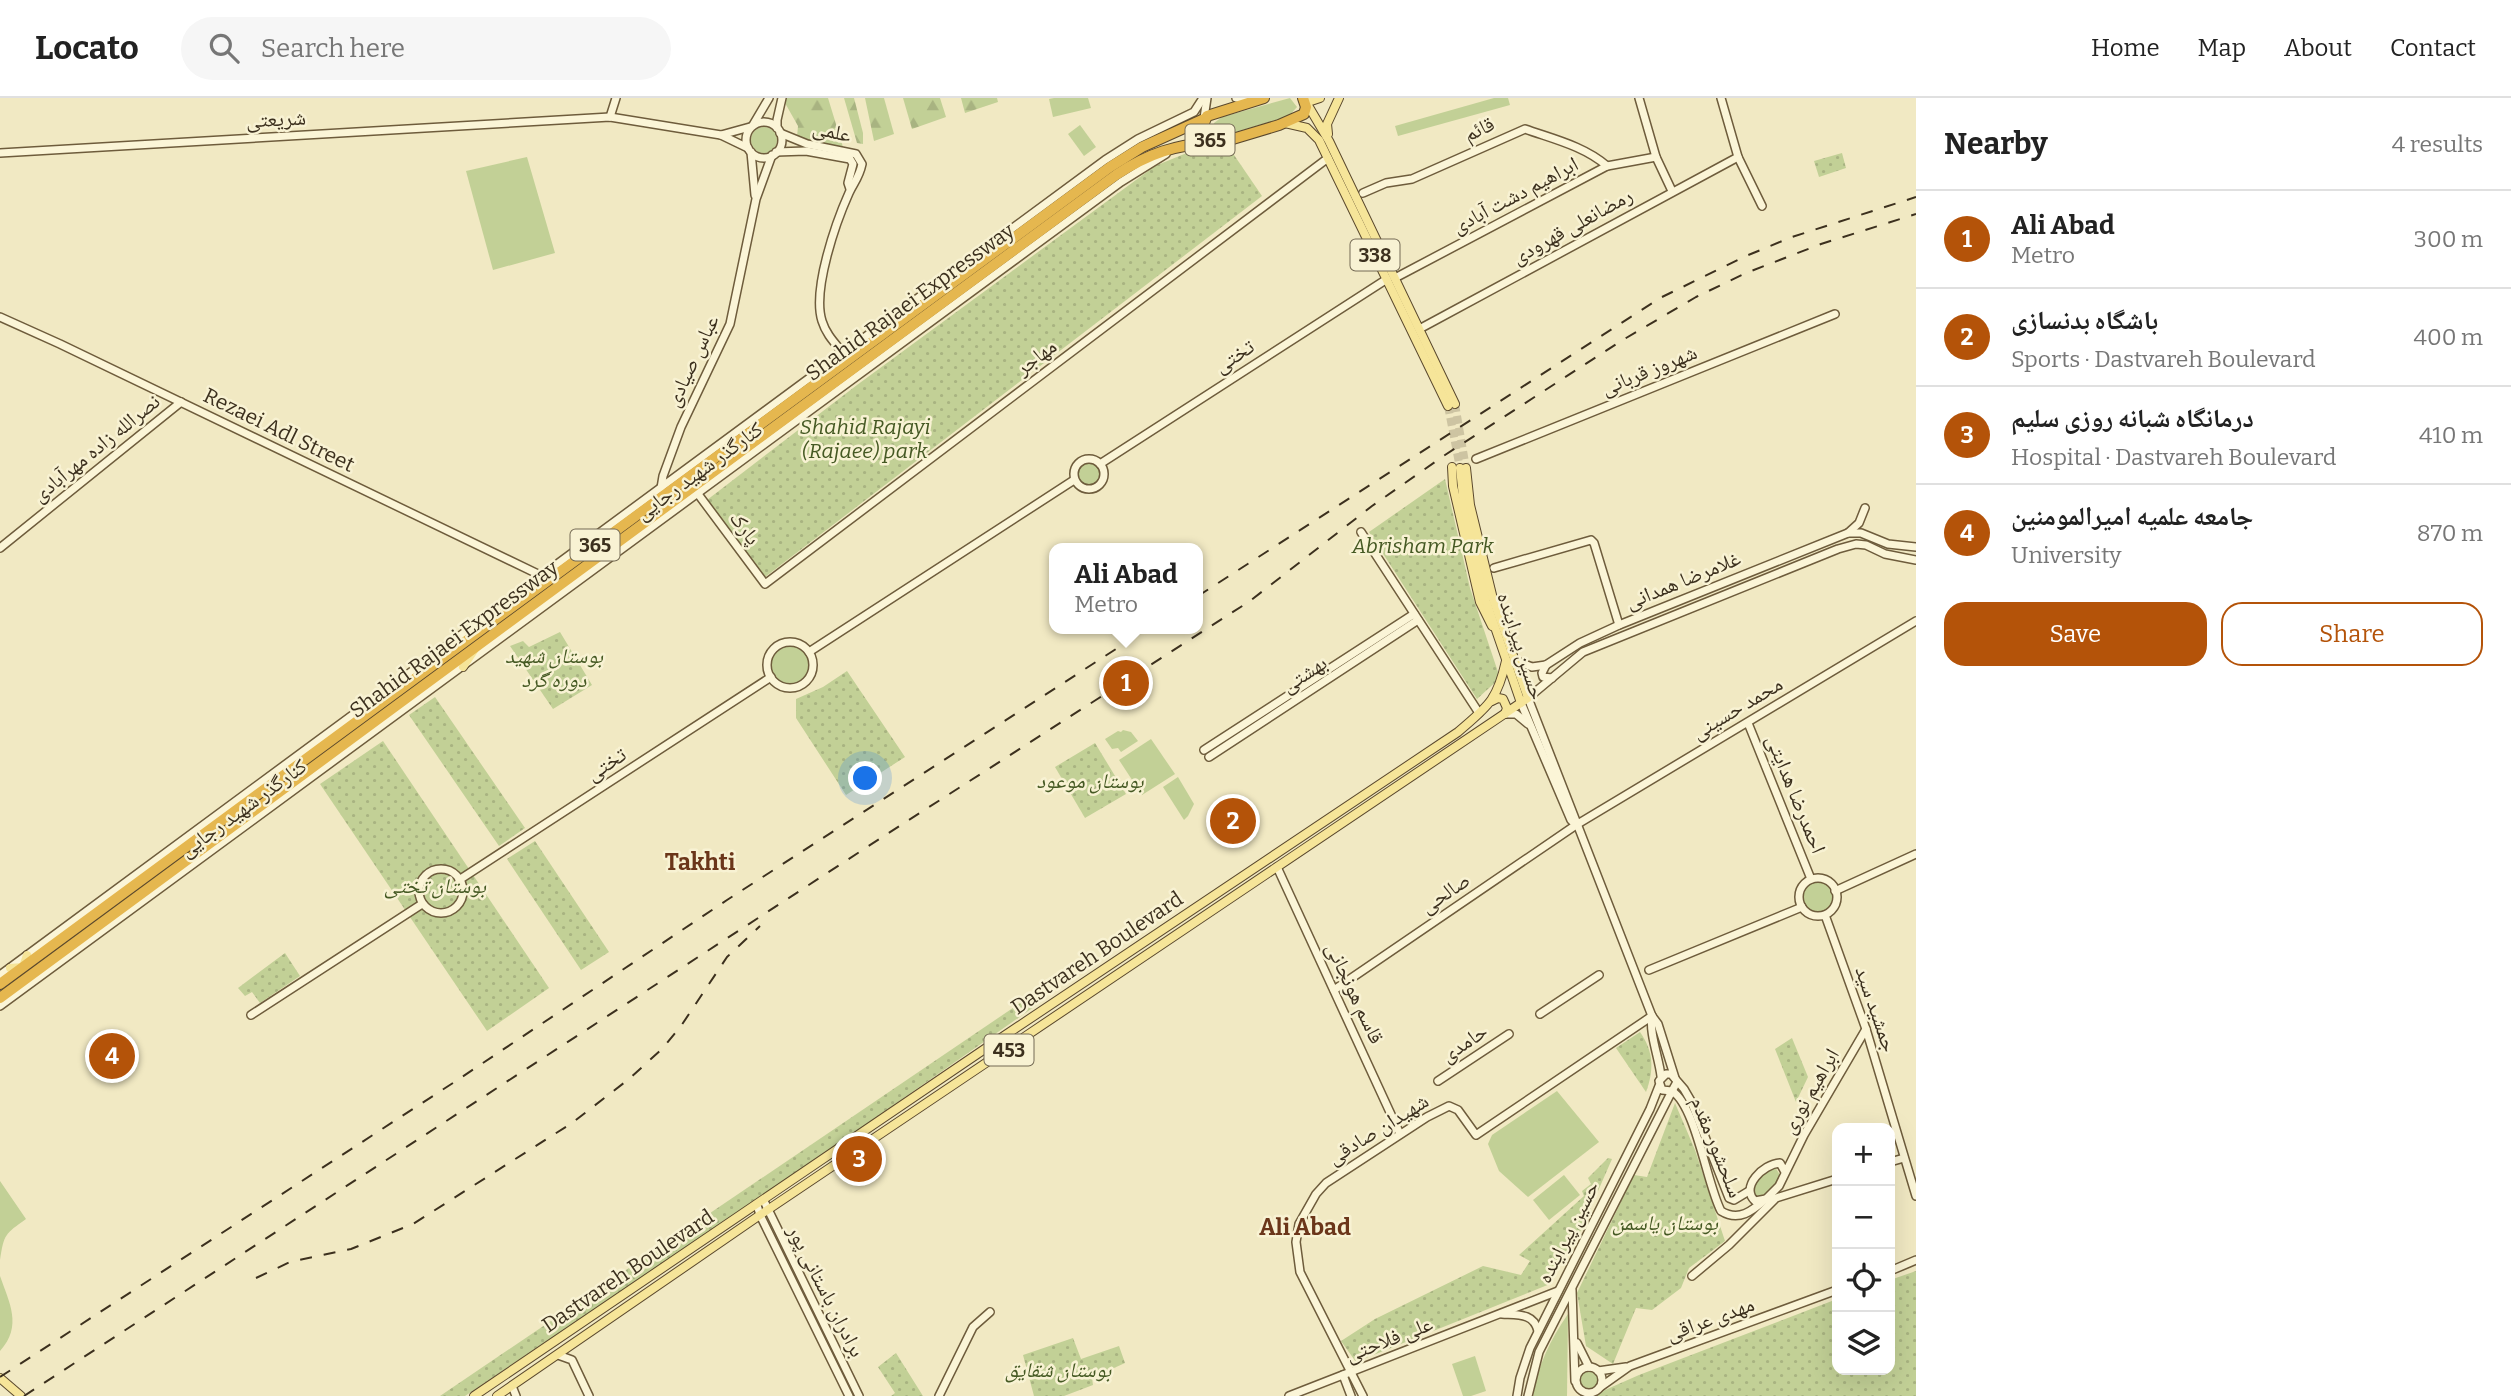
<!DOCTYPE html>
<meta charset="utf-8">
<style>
:root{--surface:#fff;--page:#f6f6f6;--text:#222;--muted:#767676;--line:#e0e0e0;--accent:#b45309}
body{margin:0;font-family:Bitter,"Noto Naskh Arabic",serif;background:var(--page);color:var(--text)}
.controls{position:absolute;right:21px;bottom:21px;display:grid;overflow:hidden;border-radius:14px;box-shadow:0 7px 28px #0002}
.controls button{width:63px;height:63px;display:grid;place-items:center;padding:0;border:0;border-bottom:2px solid var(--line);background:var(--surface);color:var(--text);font:35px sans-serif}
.you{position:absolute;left:866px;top:681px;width:24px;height:24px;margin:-18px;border:5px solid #fff;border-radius:50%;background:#1a73e8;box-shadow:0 0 0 10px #1a73e833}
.badge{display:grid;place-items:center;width:46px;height:46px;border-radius:50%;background:var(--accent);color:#fff;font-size:23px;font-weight:700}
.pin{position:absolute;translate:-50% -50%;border:4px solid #fff;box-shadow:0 2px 7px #0006}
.popup{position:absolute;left:1049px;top:445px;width:154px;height:91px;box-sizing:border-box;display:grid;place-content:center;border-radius:14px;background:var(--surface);filter:drop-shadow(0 2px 5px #0005);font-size:23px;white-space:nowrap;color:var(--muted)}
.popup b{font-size:26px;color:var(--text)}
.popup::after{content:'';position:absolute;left:50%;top:100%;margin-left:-14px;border:14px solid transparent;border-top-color:var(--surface)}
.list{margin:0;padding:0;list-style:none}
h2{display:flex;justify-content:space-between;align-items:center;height:91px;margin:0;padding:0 28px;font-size:30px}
h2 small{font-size:23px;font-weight:400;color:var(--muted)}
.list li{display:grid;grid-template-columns:46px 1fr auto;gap:21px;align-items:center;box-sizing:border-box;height:98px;padding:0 28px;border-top:2px solid var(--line)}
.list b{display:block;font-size:26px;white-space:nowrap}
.list p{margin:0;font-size:23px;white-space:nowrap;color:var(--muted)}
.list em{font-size:23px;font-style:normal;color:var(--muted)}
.actions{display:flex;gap:14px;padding:21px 28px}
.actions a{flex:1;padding:16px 0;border:2px solid var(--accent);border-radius:21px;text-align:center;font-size:24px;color:var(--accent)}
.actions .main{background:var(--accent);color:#fff}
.icon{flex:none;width:38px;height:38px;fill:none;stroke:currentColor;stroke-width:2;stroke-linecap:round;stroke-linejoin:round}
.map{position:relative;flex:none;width:1916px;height:1298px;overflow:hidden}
header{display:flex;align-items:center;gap:42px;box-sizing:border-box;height:98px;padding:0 35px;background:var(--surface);border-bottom:2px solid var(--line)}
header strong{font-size:33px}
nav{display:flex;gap:38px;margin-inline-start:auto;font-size:24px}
.search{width:490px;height:63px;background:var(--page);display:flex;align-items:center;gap:18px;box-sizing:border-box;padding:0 24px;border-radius:38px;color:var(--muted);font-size:26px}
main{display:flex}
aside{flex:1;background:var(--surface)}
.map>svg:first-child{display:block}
</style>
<header>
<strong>Locato</strong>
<div class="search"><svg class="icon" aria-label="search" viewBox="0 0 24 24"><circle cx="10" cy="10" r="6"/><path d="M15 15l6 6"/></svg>Search here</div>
<nav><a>Home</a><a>Map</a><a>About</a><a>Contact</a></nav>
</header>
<main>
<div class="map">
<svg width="1916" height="1298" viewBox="0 0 1916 1298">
<defs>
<pattern id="forest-firs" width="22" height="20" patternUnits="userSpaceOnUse" patternTransform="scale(1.75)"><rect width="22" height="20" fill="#c2d096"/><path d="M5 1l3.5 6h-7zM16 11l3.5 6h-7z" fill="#a8b381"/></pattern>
<pattern id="park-dots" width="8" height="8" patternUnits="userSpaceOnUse" patternTransform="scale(1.75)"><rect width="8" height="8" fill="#c2d096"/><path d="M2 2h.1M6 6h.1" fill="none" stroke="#a8b381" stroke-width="1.8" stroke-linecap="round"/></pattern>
</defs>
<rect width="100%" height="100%" fill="#f1e9c3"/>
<g fill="#c2d096">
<path d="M 1054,0 L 1088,0 L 1091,10 L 1053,19 L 1049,1 Z"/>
<path d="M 1290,0 L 1297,9 L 1289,18 L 1229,36 L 1219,37 L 1213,31 L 1214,25 L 1222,19 Z"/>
<path d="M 1494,0 L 1508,0 L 1510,7 L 1398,38 L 1395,28 Z"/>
<path d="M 1080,27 L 1096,49 L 1084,58 L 1068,36 Z"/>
<circle cx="764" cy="42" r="13"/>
<path d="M 527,59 L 555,155 L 493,172 L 466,73 Z"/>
<circle cx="1089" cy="376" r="13"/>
<circle cx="790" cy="567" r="19"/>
<path d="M 1123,632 L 1131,634 L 1138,643 L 1121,654 L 1118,650 L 1112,651 L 1105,641 L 1118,633 L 1121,634 Z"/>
<path d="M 1151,641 L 1175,676 L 1142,697 L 1119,662 Z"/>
<path d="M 1178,679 L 1194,706 L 1188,718 L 1184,722 L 1163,689 Z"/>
<circle cx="1818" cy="800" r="16"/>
<path d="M 1557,993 L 1599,1044 L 1528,1099 L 1499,1073 L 1488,1046 L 1492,1037 Z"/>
<path d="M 1775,1069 L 1780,1077 C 1776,1091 1770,1097 1756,1100 L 1752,1092 C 1757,1079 1763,1075 1775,1069 Z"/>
<path d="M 1564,1077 L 1580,1097 L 1549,1122 L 1533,1102 Z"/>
<path d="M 0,1083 L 26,1121 C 5,1136 4,1136 0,1162 Z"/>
<path d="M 0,1178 C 9,1204 23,1228 0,1253 Z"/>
<path d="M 1568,1216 L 1567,1298 L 1533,1298 C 1538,1267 1550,1242 1568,1216 Z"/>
<path d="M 1475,1258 L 1486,1293 L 1471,1298 L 1463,1298 L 1452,1266 Z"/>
<circle cx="1589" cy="1282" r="12"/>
</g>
<g fill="url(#forest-firs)">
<path d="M 787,0 L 828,0 L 843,49 L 810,47 L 797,39 L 798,28 L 785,5 Z"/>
<path d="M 844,0 L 854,0 L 863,35 L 863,46 L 857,45 Z"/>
<path d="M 865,0 L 884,0 L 894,36 L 874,43 Z"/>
<path d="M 903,0 L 940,0 L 946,19 L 912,31 Z"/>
<path d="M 961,0 L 997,0 L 998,4 L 965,15 Z"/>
</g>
<g fill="url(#park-dots)">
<path d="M 1194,52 L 1232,54 L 1262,98 L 765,479 L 707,402 L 857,287 L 1155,68 Z"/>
<path d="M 1842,55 L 1846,70 L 1819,79 L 1814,63 Z"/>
<path d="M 1445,381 L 1470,490 L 1500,580 L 1477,601 L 1369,434 Z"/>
<path d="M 560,534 L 592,587 L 553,611 L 510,548 L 523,543 L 529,549 Z"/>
<path d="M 847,573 L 905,659 L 846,697 L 796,620 L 796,601 L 823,589 Z"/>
<path d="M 435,599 L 525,730 L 499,748 L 409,617 Z"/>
<path d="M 383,643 L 549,890 L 487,933 L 320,686 Z"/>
<path d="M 1095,645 L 1126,696 L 1085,720 L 1055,669 Z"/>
<path d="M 535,743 L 609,854 L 581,872 L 507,761 Z"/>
<path d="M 285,855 L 300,878 L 260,905 L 252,894 L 245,898 L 238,890 Z"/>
<path d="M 1035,895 L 1041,904 L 788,1081 L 465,1298 L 440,1298 Z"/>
<path d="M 1640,934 C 1654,954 1654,972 1646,994 L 1616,950 Z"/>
<path d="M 1792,940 L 1808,979 L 1796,1004 L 1775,951 Z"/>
<path d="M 1675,1005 L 1695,1052 L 1725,1143 L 1689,1170 L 1681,1190 L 1652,1212 L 1636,1210 L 1613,1266 L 1586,1248 L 1577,1195 L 1634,1077 L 1647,1079 Z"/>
<path d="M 1608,1060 L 1612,1061 L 1581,1132 L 1550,1186 L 1356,1264 L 1341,1243 L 1375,1221 L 1483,1168 L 1521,1177 L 1530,1163 L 1519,1157 L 1584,1098 L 1582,1093 L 1591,1086 L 1588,1080 Z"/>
<path d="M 1916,1173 L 1916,1298 L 1596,1298 L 1605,1292 L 1639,1277 L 1837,1201 L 1837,1272 L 1890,1272 L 1890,1182 Z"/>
<path d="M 1073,1240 L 1081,1261 L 1119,1248 L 1125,1265 L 1092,1280 L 1093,1287 L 1064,1298 L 1034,1298 L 1023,1257 Z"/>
<path d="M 896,1255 L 923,1298 L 891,1298 L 895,1295 L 878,1269 Z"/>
</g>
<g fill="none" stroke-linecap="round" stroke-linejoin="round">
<g stroke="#cdc4a2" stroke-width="8" stroke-dasharray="8 4" stroke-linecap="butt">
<path d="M 1455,306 L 1466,370"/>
<path d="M 1448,308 L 1460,370"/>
</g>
<defs>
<g id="secondary">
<path d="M 1236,0 L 1250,2"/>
<path d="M 1639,0 L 1656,59 L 1672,93"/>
<path d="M 1721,0 L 1738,59 L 1762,108"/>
<path d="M 610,19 L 616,0"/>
<path d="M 1204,20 L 1207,0"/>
<circle cx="764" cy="42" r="18"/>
<path d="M 753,27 L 769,0"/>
<path d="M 777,30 L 777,22 L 782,0"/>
<path d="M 780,35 L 807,46 L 856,56 L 862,66 C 859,80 854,84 849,95 C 836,124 812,192 822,223 C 826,236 834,244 843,255"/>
<path d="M 748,50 L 721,37 L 750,29"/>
<path d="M 751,54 L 755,97"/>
<path d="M 776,54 L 806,53 L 850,61 L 853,66 L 848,85 L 850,91"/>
<path d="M 0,55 L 610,19 L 721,37"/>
<path d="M 1363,95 L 1386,85 L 1412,81 L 1525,31 C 1553,41 1584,48 1607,68"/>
<path d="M 1395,180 L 1607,68 L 1656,59"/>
<path d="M 0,219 L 60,246 L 542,478"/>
<path d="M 1423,229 L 1738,59"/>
<circle cx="1089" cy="376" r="15"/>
<path d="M 1476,361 L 1835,216"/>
<path d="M 1100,366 L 1387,181"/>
<path d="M 661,390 L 663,378 L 681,329 L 730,226 L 756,101 L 772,57"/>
<path d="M 698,396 L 765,486 L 1328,60"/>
<path d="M 1361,434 L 1479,615"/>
<path d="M 1848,435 L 1859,425 L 1865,410"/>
<path d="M 0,450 L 181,304"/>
<path d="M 1494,470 L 1591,442 L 1594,445 L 1619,527"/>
<circle cx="790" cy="567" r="23"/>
<path d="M 809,554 L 1074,382"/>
<path d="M 1514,562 L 1532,569 L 1546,567 L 1580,545 L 1619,527 L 1848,435 L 1861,435 L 1888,446 L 1916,449"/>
<path d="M 1546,567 L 1542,575 L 1543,579 L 1552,580"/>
<path d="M 1521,605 L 1571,722 L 1576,727"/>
<path d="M 1505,616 L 1516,616 L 1528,626"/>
<path d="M 1748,625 L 1811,781"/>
<path d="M 1204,652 L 1414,516"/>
<path d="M 1209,659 L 1418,522"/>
<path d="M 1277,769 L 1400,1036"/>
<circle cx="441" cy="793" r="22"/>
<circle cx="1818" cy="799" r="19"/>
<path d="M 459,782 L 771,579"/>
<path d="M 1835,793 L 1916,756"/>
<path d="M 1825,817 L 1866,931 L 1916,1098"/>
<path d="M 1649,872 L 1802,809"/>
<path d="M 0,877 L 1105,62 L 1138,41 L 1194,14 L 1203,0"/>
<path d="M 1334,892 L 1576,727 L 1916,523"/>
<path d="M 0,908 L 1121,84 L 1166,56"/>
<path d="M 1540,916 L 1599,877"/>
<path d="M 251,917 L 422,806"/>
<path d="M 1652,918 C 1649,935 1659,960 1661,978"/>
<path d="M 1675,980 L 1658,926 L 1652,918 L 1528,600 L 1583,554 L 1838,451 L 1856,446 L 1866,447 L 1885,456 L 1916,462"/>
<path d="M 1438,983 L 1509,936"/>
<path d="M 1677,984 L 1672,993 L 1662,992 L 1659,983 L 1666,976 L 1671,976 L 1684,991 L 1691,1003 L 1729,1100 L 1734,1102 L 1749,1093"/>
<path d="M 1890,1064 L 1904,1060"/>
<path d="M 1785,1074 L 1780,1065 C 1763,1066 1740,1089 1755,1103 L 1766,1101 L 1779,1088 L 1804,1037 L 1866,931"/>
<path d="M 764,1103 L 859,1298"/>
<path d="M 757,1107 L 760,1117 L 849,1298"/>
<path d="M 1890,1173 L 1916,1162"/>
<path d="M 1692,1178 L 1729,1147 L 1776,1100 L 1837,1081"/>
<path d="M 1572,1192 L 1575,1283"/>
<path d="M 1502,1216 C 1518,1217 1534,1215 1538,1233"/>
<path d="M 1577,1245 L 1589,1269"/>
<path d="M 558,1257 L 572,1262 L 589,1298"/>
<circle cx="1589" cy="1282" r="13"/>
<path d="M 1598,1273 L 1626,1269"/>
<path d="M 1343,1277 L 1351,1298"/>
<path d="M 512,1288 L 516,1298"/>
<path d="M 1599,1290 L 1630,1268 L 1837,1192"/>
<path d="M 939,1298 L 973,1229 L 990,1214"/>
<path d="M 1289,1298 L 1558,1193"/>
<path d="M 1363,1298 L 1300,1174 L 1296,1144 L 1299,1126 L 1316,1096 L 1326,1085 L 1427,1019 L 1449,1008 L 1458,1012 L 1476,1037 L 1652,918"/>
<path d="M 1517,1298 L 1520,1280 L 1530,1250 L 1650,1011 L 1659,988"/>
<path d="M 1528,1298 L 1539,1254 L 1672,993 C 1696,1008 1707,1087 1721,1113 C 1739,1124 1752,1113 1766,1101"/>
</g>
<g id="primary">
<path d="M 1306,4 L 1329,43 L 1455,306"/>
<path d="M 1305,5 L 1320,0"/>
<path d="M 1285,25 L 1307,30 L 1319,42 L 1448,308"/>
<path d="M 1328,36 L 1327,26 L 1339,0"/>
<path d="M 1452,369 L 1453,388 L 1480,504 L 1492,528"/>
<path d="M 1460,370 L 1464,408 L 1486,503 L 1521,605"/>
<path d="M 463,569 L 475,551"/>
<path d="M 1492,603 L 1498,600 L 1503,601 L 1507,610 L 1505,616"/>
<path d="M 10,870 L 23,869 L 27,857"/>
<path d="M 0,1280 L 21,1298"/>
<path d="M 474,1298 L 995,944 L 1458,634 C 1488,608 1497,603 1506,563"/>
<path d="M 497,1298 L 760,1117 L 1528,600 L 1493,501 L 1470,407 L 1466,370"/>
</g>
<g id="highway">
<path d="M 1264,0 L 1207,18 L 1204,25 L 1207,39 L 1215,44 L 1226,43 L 1279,27 L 1304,16 L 1306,9 L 1303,0"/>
<path d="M 0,886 L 1110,69 L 1142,49 L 1204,21"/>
<path d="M 0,900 L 1116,77 C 1149,55 1175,47 1215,44"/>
</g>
</defs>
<use href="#secondary" stroke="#6e5c3c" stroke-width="10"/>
<use href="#primary" stroke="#5a482d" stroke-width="10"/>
<use href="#highway" stroke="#5a482d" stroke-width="12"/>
<use href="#secondary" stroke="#fbf5d7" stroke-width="7"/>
<use href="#primary" stroke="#f6e599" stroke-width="8"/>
<use href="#highway" stroke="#e5b74f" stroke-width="10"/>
<g stroke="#3c301e" stroke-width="2" stroke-dasharray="12 12" stroke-linecap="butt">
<path d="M 1198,498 L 1660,200 L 1746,158 L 1792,139 L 1916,99"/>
<path d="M 256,1180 L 290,1164 L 351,1151 L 413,1126 L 572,1025 L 629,981 L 662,951 L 681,928 L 727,859 L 760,828"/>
<path d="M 0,1279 L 456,983 L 727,802 L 1147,531"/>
<path d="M 24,1298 L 884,738 L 1250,503 L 1372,408 L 1445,357 L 1621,243 L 1696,199 L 1746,175 L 1821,146 L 1916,116"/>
</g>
</g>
<g text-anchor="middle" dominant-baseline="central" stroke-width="5" stroke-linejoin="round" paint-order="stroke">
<g fill="#f8f2d3" stroke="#746a54" stroke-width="2">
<rect x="1185.5" y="26.5" width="49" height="31" rx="5"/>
<rect x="1350.5" y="141.5" width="49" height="31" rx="5"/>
<rect x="570.5" y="431.5" width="49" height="31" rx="5"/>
<rect x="984.5" y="936.5" width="49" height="31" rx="5"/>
</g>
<g font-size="19" font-weight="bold" fill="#3c301e">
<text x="1210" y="42">365</text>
<text x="1375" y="157">338</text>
<text x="595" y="447">365</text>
<text x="1009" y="952">453</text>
</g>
<g font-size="21" fill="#3c301e" stroke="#f8f2d3">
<text transform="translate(276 21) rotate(-3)">شریعتی</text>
<text transform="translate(1479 31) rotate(-25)">قائم</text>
<text transform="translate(832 33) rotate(13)">علمی</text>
<text transform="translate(1515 97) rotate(-28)">ابراهیم دشت آبادی</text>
<text transform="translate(1572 128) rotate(-29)">رمضانعلی قهرودی</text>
<text transform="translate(910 204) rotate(-36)">Shahid Rajaei Expressway</text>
<text transform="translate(1234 258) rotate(-33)">تختی</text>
<text transform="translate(1036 259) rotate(-37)">مهاجر</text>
<text transform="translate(692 263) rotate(-65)">عباس صیادی</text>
<text transform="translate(1649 272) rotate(-22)">شهروز قربانی</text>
<text transform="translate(279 332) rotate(26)">Rezaei Adl Street</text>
<text transform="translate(96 350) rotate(-39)">نصرالله زاده مهرآبادی</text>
<text transform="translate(699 373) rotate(-36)">کنارگذر شهید رجایی</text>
<text transform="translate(745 430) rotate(53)">پارک</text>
<text transform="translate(1683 482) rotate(-22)">غلامرضا همدانی</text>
<text transform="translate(454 541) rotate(-36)">Shahid Rajaei Expressway</text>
<text transform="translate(1521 548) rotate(72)">حسین پیراینده</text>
<text transform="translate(1304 576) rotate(-33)">بهشتی</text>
<text transform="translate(1737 610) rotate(-31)">محمد حسینی</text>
<text transform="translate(606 666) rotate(-33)">تختی</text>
<text transform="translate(1796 696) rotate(68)">احمدرضا هدایتی</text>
<text transform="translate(243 710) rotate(-36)">کنارگذر شهید رجایی</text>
<text transform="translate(1445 795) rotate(-34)">صالحی</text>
<text transform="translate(1097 855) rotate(-34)">Dastvareh Boulevard</text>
<text transform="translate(1355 895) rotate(65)">قاسم هونجانی</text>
<text transform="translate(1876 911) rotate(71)">جمشید سید</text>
<text transform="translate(1464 945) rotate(-34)">حامدی</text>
<text transform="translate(1810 993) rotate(-60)">ابراهیم نوری</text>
<text transform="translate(1378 1031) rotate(-32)">شهیدان صادقی</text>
<text transform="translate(1717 1049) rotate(68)">سلحشور مقدم</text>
<text transform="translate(1568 1134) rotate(-63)">حسین پیراینده</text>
<text transform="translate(628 1173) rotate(-34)">Dastvareh Boulevard</text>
<text transform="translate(826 1193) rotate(63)">برادران باستانی پور</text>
<text transform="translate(1710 1221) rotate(-20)">مهدی عراقی</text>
<text transform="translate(1389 1241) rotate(-21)">علی فلاحتی</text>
</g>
<g font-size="21" font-style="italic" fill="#455923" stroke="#f8f2d3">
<text x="865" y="329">Shahid Rajayi<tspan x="865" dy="24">(Rajaee) park</tspan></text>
<text x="1423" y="448">Abrisham Park</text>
<text x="554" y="558">بوستان شهید<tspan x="554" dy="24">دوره گرد</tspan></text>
<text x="1090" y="683">بوستان موعود</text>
<text x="435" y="788">بوستان تختی</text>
<text x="1665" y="1125">بوستان یاسمن</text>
<text x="1058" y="1272">بوستان شقایق</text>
</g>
<g font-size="23" font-weight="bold" fill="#6b361a" stroke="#f8f2d3">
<text x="700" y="764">Takhti</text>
<text x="1305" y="1129">Ali Abad</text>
</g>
</g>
</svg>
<div class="controls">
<button>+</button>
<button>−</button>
<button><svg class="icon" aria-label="locate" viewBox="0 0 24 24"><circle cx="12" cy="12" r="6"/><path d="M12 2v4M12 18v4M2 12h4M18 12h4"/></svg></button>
<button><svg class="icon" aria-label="layers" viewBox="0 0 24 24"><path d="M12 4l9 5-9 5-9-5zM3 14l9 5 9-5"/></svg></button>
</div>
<div class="you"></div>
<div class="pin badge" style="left:1126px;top:585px">1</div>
<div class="popup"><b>Ali Abad</b>Metro</div>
<div class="pin badge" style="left:1233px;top:723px">2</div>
<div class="pin badge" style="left:859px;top:1061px">3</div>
<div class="pin badge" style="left:112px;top:958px">4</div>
</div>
<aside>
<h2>Nearby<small>4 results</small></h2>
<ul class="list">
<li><span class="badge">1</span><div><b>Ali Abad</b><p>Metro</p></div><em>300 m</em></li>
<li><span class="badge">2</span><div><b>باشگاه بدنسازی</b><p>Sports · Dastvareh Boulevard</p></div><em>400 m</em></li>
<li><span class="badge">3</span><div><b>درمانگاه شبانه روزی سلیم</b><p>Hospital · Dastvareh Boulevard</p></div><em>410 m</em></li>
<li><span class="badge">4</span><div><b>جامعه علمیه امیرالمومنین</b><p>University</p></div><em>870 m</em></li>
</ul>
<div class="actions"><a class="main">Save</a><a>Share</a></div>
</aside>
</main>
